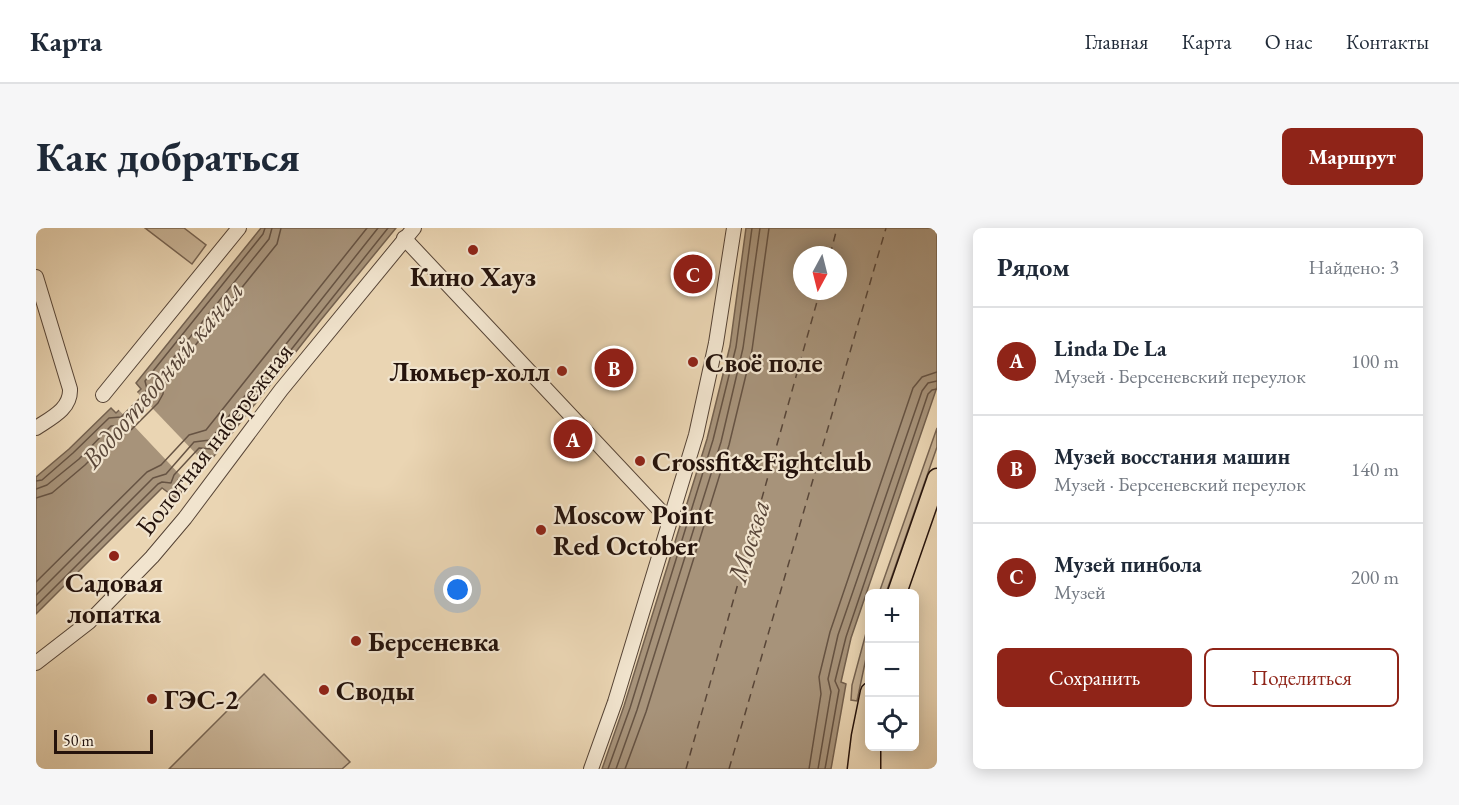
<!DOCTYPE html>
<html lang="ru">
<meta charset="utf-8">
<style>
:root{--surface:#fff;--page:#f6f6f7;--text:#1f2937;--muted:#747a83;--line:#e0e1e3;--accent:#8f2418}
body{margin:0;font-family:"EB Garamond",serif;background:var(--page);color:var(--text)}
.controls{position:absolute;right:18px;bottom:18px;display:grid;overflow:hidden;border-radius:9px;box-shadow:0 3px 15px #0003}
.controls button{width:54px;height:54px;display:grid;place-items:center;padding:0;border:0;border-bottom:2px solid var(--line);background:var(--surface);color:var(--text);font:30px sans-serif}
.compass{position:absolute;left:757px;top:18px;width:54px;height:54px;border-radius:50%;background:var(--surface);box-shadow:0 3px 15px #0003;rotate:187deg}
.scale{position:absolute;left:18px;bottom:15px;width:99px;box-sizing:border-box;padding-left:6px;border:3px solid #25130c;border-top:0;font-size:16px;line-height:21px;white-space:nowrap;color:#25130c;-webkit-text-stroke:4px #f1e4ce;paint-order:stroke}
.you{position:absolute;left:422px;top:362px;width:21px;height:21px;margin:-15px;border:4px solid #fff;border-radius:50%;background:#1a73e8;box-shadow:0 0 0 9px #1a73e833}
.badge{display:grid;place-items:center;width:39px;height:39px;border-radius:50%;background:var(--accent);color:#fff;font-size:20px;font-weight:700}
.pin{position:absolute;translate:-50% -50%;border:3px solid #fff;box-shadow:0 2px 6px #0006}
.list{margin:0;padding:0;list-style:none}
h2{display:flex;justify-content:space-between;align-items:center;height:78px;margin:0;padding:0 24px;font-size:26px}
h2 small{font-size:20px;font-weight:400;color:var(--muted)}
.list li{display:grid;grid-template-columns:39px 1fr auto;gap:18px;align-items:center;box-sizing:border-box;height:108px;padding:0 24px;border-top:2px solid var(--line)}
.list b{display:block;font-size:22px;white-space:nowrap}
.list p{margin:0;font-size:20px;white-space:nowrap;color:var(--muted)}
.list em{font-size:20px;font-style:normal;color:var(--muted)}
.actions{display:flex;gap:12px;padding:18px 24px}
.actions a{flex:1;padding:14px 0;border:2px solid var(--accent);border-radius:9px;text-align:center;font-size:21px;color:var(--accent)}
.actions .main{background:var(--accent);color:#fff}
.icon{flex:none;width:33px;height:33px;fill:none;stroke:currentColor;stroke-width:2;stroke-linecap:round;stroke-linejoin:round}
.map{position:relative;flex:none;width:901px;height:541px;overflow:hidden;border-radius:9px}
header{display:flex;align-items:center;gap:36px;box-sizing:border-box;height:84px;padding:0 30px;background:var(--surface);border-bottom:2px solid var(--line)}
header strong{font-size:28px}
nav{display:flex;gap:33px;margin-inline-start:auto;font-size:21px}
.intro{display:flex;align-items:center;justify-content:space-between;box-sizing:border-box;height:144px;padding:0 36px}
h1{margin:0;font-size:42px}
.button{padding:15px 27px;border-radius:9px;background:var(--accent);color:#fff;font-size:21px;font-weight:700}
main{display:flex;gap:36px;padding:0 36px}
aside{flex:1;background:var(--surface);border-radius:9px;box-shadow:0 3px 15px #0003}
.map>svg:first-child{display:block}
</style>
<header>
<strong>Карта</strong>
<nav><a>Главная</a><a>Карта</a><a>О нас</a><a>Контакты</a></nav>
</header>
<div class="intro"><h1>Как добраться</h1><a class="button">Маршрут</a></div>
<main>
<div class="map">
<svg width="901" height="541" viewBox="0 0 901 541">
<rect width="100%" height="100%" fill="#ead5b3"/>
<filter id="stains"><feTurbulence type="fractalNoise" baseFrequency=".00333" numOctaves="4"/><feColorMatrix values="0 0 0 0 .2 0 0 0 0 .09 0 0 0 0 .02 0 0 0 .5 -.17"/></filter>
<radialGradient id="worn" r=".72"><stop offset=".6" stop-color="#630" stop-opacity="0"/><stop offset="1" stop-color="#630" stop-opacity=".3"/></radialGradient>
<g fill="#c9b497" stroke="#776452" stroke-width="1.5">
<path d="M 109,0 L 148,0 L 170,17 L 156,36 Z"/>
<path d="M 901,200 L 901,219 L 850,365 L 843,365 Z"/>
<path d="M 833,394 L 833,416 L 821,473 L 815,472 L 816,457 Z"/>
<path d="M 228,446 L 314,534 L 306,541 L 133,541 Z"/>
</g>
<g fill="#a7937a" stroke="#73604e" stroke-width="1.5" fill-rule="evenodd">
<path d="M 225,0 L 360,0 L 284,93 L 175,232 L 166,225 L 142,252 L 149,259 L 141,271 L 126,260 L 0,386 L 0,249 L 33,221 L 75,180 L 80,185 L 105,161 L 100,155 Z"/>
<path d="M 710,0 L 901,0 L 901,159 L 815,410 L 805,454 L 810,456 L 795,541 L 566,541 L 588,478 L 671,211 L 694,118 ZM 766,27 L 802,27 L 802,63 L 766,63 Z"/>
</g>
<path fill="#ead5b3" d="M 99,162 L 165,231 L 147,250 L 81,180 Z"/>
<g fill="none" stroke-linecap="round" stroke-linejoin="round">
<g stroke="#665343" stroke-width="1.5">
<path d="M 0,253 L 6,252 L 37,225 L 73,190 L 85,189 L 109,165 L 111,161 L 109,153 L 227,6 L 229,0"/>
<path d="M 0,261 L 11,257 L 43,231 L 75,198 L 84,198 L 90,194 L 115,169 L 118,162 L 118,154 L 233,11 L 236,0"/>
<path d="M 0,270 L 16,265 L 49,237 L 78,208 L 88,206 L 96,201 L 122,175 L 127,166 L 128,156 L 241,16 L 245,0"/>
<path d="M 0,354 L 111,244 L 125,237 L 153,207 L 170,202 L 331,0"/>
<path d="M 0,367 L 117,250 L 130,246 L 158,214 L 174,212 L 342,0"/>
<path d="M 0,378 L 122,256 L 126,254 L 135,255 L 138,247 L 163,220 L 176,221 L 352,0"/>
<path d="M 572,541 L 594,480 L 677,212 L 700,119 L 716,0"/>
<path d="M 580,541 L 601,482 L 685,214 L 707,120 L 724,0"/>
<path d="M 589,541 L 610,484 L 693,217 L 716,122 L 733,0"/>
<path d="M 773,541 L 785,466 L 783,449 L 794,404 L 877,160 L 886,149 L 901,144"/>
<path d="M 782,541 L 795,464 L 792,451 L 802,407 L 886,163 L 892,155 L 901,153"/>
<path d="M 789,541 L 803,462 L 799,453 L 810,409 L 892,166 L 896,162 L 901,161"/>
</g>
<g stroke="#594638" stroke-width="1.5" stroke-dasharray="8 6" stroke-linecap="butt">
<path d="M 794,27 L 801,0"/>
<path d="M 650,541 L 784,63"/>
<path d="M 693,541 L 850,0"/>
</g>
<defs>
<g id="minor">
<path d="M 368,10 L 634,293"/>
<path d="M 0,49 L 34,161 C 35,181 15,190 0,200"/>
<path d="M 67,167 L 203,0"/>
<path d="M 0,435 L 53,394 L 116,329 L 149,290 L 245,162 L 378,0"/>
<path d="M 555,541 L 579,474 L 660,207 L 680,115 L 698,0"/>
</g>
<g id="major">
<path d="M 861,365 L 901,250"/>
<path d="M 835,518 L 835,541"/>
<path d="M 821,541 L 825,508 L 834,464"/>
</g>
</defs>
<use href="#minor" stroke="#564436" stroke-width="16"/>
<use href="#major" stroke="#25130c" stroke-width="21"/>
<use href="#minor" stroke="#f1e4ce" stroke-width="14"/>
<use href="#major" stroke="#ead5b3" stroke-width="18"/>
</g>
<g fill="#8f2418" stroke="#f1e4ce" stroke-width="2">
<circle cx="437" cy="22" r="6"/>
<circle cx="657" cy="134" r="6"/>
<circle cx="526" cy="143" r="6"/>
<circle cx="604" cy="233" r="6"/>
<circle cx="505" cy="302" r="6"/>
<circle cx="78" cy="328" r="6"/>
<circle cx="320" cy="413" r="6"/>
<circle cx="288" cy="462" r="6"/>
<circle cx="116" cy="471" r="6"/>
</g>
<g text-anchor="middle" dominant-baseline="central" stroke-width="4.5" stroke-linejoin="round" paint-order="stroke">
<g font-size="27" font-weight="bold" fill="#25130c" stroke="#f1e4ce" text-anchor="start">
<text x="437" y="48" text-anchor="middle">Кино Хауз</text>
<text x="669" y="134">Своё поле</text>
<text x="514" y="143" text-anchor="end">Люмьер-холл</text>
<text x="616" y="233">Crossfit&amp;Fightclub</text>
<text x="517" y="286">Moscow Point<tspan x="517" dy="31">Red October</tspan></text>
<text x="78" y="354" text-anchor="middle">Садовая<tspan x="78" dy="31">лопатка</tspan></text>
<text x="332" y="413">Берсеневка</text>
<text x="300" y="462">Своды</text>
<text x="128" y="471">ГЭС-2</text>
</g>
<g font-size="27" fill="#25130c" stroke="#f1e4ce">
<text transform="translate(178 211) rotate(-52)">Болотная набережная</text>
</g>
<g font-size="28" font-style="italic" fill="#594638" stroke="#f1e4ce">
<text transform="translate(126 146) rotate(-50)">Водоотводный канал</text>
<text transform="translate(712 313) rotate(-73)">Москва</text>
</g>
</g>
<rect width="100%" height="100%" filter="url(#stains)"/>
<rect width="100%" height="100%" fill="url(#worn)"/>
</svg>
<div class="controls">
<button>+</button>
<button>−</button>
<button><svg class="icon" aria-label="locate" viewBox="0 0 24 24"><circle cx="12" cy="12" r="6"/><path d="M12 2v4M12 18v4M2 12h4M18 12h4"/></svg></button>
</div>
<svg class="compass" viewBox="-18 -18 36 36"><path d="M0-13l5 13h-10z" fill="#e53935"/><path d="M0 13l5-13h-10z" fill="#747a83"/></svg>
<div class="scale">50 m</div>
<div class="you"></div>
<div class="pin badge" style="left:537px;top:211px">A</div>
<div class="pin badge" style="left:578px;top:140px">B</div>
<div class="pin badge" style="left:657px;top:46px">C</div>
</div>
<aside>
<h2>Рядом<small>Найдено: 3</small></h2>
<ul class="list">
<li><span class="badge">A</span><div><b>Linda De La</b><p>Музей · Берсеневский переулок</p></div><em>100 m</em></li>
<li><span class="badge">B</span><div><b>Музей восстания машин</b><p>Музей · Берсеневский переулок</p></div><em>140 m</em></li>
<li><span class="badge">C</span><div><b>Музей пинбола</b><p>Музей</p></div><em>200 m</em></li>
</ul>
<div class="actions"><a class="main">Сохранить</a><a>Поделиться</a></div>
</aside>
</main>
